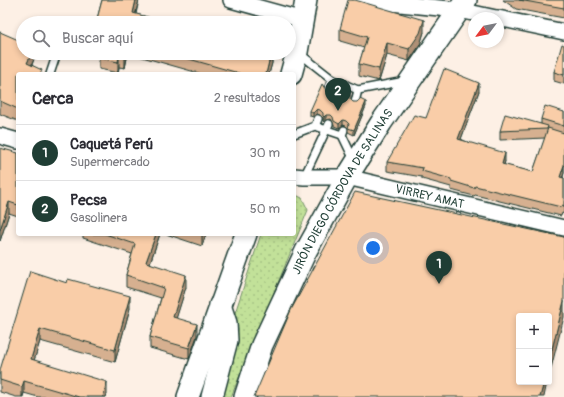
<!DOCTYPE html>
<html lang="es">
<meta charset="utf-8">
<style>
:root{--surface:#fff;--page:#f7f7f7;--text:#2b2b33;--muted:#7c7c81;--line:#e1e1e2;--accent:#1f3d34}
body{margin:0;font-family:Pangolin,sans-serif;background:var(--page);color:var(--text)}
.controls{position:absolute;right:12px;bottom:12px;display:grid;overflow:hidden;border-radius:4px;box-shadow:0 2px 6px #0003}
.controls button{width:36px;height:36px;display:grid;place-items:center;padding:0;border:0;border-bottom:1px solid var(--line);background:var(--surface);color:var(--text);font:20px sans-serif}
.compass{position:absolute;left:468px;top:12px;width:36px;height:36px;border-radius:50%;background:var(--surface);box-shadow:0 2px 6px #0003;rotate:238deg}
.you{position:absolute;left:373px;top:248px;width:14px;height:14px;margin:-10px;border:3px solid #fff;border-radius:50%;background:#1a73e8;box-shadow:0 0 0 6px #1a73e833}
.badge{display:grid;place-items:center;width:26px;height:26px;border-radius:50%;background:var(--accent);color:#fff;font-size:13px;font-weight:700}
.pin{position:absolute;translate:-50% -33px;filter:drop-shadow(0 1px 2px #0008)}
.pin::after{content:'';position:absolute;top:21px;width:14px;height:12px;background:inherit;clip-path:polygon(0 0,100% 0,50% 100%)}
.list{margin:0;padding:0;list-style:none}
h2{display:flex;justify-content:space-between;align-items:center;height:52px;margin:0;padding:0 16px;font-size:17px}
h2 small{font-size:13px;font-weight:400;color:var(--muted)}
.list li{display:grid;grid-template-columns:26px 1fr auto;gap:12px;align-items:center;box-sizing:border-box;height:56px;padding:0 16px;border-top:1px solid var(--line)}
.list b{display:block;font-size:15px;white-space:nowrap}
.list p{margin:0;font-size:13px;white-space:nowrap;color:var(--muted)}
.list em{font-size:13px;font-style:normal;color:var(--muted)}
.icon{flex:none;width:22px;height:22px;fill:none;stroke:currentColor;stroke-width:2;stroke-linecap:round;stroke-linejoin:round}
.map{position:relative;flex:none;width:564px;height:397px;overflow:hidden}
.search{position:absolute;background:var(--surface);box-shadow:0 2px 6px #0003;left:16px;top:16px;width:280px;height:44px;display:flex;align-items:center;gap:10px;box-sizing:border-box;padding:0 14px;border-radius:22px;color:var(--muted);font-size:15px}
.panel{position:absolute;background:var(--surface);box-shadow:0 2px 6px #0003;left:16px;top:72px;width:280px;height:164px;border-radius:4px}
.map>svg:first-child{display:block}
</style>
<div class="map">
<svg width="564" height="397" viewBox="0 0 564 397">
<defs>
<pattern id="grass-dots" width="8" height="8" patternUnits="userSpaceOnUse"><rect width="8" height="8" fill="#c2e199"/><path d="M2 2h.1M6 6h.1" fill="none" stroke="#a6c284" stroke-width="1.8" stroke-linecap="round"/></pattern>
</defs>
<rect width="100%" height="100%" fill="#fdf0e5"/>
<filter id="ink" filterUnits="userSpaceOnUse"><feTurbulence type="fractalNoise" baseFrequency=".025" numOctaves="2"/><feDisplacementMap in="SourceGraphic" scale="8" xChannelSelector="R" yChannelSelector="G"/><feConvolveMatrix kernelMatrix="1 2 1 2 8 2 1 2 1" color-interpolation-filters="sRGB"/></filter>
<g filter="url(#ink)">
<path fill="url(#grass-dots)" stroke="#708f66" d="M 294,194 L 302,198 L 308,210 L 231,397 L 219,397 L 238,330 L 235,313 L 261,234 L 294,234 Z"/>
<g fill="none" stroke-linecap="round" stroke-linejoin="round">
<defs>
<g id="service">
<path d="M 299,53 L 332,79 L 358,90"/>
<path d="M 50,74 L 55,59"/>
<path d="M 328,90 L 332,79"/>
<path d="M 340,95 L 345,84"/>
<path d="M 355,102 L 358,90 L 405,81"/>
<path d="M 315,126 L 342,135"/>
<path d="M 344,130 L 342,135 L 354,160"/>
<path d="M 294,134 L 315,126 L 318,119"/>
<path d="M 304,177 L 329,124"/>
</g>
<g id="minor">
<path d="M 231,0 L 303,20"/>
<path d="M 361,0 L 459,10 L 496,18"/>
<path d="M 498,18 L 564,32"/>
<path d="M 0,136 L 18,141"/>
<path id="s1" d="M 294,176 L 304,177 L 347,177 L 564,228"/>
</g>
<g id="secondary">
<path d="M 291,74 L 297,52 L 306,0"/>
<path d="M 188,397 L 246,234"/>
<path d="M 212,397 L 227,340 L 226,323 L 220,305"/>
<path id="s2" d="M 245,397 L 262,345 L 306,251 L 347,177 L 381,123 L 466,0"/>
</g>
</defs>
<use href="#service" stroke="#1f3d34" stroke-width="10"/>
<use href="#minor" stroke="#1f3d34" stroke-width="18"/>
<use href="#secondary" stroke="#1f3d34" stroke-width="24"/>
<use href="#service" stroke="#fff" stroke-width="7"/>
<use href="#minor" stroke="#fff" stroke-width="15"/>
<use href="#secondary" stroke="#fff" stroke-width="21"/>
</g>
<g fill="#d6b090" stroke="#1f3d34">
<path d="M 102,0 L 139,0 L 136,14 L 169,23 L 97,23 L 97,19 Z"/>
<path d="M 503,0 L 564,0 L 564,18 L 516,9 Z"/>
<path d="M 340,29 L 424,32 L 420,45 L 409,61 L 387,55 L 379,81 L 359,76 L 359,64 L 364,48 L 340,41 Z"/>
<path d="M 0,32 L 34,53 L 34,59 L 32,65 L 42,74 L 18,74 L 18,121 L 0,114 Z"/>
<path d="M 564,45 L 564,84 L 554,81 L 554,72 Z"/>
<path d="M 100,53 L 272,53 L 272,63 L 269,74 L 202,74 L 128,53 L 125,68 L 119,67 L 118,73 L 99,69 L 99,58 Z"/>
<path d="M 326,90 L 336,93 L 338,95 L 350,99 L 353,102 L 366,106 L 354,135 L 348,132 L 348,128 L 346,126 L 343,125 L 339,128 L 334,126 L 333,122 L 331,119 L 326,120 L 324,122 L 323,121 L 323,118 L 320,115 L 317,114 L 313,117 L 310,116 L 310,111 Z"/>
<path d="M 479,91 L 461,139 L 505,161 L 504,165 L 533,172 L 545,138 L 500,140 L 500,131 L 541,124 L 541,119 L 564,112 L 564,173 L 563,177 L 564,178 L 564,214 L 562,213 L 561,216 L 475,195 L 474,196 L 451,190 L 451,187 L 422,179 L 422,177 L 387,171 L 387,162 L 426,118 Z"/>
<path d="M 18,153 L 18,216 L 9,213 L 0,241 Z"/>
<path d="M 83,234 L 160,234 L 150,263 L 186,287 L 176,318 L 197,336 L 189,359 L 150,348 L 150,337 L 161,298 L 126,287 L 126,275 L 132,254 L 83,238 Z"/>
<path d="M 166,234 L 206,234 L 202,246 Z"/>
<path d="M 67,283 L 130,308 L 115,362 L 40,341 L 34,360 L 107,394 L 106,397 L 38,397 L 24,393 L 23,397 L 16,397 L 0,392 L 0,370 Z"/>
</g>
<g fill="#ae9076" stroke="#1f3d34">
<path d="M 136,0 L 139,0 L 133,23 L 133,13 Z"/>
<path d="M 424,20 L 424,32 L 420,45 L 409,61 L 409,49 Z"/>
<path d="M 387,43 L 387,55 L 379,81 L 379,69 Z"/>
<path d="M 32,53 L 34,53 L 34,59 L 28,74 L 27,63 Z"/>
<path d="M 126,53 L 128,53 L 125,68 L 125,57 Z"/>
<path d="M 271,53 L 272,63 L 269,74 L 266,74 Z"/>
<path d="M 119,56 L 119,67 L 118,73 L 118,62 Z"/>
<path d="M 479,83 L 479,91 L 458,147 L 458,139 Z"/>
<path d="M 366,102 L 366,106 L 354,135 L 354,130 Z"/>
<path d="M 317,109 L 317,114 L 313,117 L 313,113 Z"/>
<path d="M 326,115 L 326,120 L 324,122 L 324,117 Z"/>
<path d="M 343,120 L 343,125 L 339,128 L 339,124 Z"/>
<path d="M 505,153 L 505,161 L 502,173 L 502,164 Z"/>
<path d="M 564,165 L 564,173 L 560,185 L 560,177 Z"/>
<path d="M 9,202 L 9,213 L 0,241 L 0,230 Z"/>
<path d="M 156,234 L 160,234 L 146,274 L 146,262 Z"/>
<path d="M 202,234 L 206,234 L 202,246 Z"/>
<path d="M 186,275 L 186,287 L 173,329 L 173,317 Z"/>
<path d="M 130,296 L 130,308 L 115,362 L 115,350 Z"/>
<path d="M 564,301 L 564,317 L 549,376 L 549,361 Z"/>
<path d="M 197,324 L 197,336 L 189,359 L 189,348 Z"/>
<path d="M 40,329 L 40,341 L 31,371 L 31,359 Z"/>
<path d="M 24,381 L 24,393 L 22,397 L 22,387 Z"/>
<path d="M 107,382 L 107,394 L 106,397 L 103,397 Z"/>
<path d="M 544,382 L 547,382 L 544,397 L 540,397 Z"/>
</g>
<g fill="#f9cda8" stroke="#1f3d34">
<path d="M 102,0 L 136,0 L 133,13 L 169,23 L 107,23 L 107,22 L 97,19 Z"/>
<path d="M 348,0 L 355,0 L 424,20 L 420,33 L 409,49 L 387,43 L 379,69 L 359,64 L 367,37 L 340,29 Z"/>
<path d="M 519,0 L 564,0 L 564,8 Z"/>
<path d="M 0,32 L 23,42 L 23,53 L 32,53 L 27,63 L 42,70 L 40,74 L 18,74 L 18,109 L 0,101 Z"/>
<path d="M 562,44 L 564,45 L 564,75 L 554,72 Z"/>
<path d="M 100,53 L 126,53 L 125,57 L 119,56 L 118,62 L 99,58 Z"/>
<path d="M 168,53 L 271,53 L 266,74 L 242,74 Z"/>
<path d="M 444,69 L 479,83 L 458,139 L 505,153 L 502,164 L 533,172 L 548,128 L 564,133 L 564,165 L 560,177 L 564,178 L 564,206 L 562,205 L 561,207 L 475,186 L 474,188 L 451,181 L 451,179 L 422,171 L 423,168 L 387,162 L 414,115 L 426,118 Z"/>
<path d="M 322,84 L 326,90 L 329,90 L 332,88 L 335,89 L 336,93 L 338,95 L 341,95 L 344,93 L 350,95 L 350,99 L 353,102 L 357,102 L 360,99 L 366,102 L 354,130 L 348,128 L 349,124 L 346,121 L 343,120 L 339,124 L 334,121 L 333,117 L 331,115 L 326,115 L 324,117 L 323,116 L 323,113 L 320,110 L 317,109 L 313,113 L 310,111 Z"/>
<path d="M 545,106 L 564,112 L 564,126 L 541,119 Z"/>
<path d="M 505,114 L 548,126 L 547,129 L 500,131 Z"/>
<path d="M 0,148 L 18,153 L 18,205 L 9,202 L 0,230 Z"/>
<path d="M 355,192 L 564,237 L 564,301 L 549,361 L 549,316 L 519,316 L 519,382 L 544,382 L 540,397 L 254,397 L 291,310 Z"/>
<path d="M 105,234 L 156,234 L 146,262 L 186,275 L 173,317 L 197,324 L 189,348 L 150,337 L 164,288 L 126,275 L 135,244 Z"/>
<path d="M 30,271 L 67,283 L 68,279 L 130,296 L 115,350 L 40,329 L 31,359 L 107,382 L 103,397 L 79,397 L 24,381 L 22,387 L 0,380 L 0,370 Z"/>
</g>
</g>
<g text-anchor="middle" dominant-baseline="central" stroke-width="3.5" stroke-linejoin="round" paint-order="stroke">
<g font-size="12" fill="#1f3d34" stroke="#fff">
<text stroke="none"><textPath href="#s2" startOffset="228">JIRÓN DIEGO CÓRDOVA DE SALINAS</textPath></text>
<text stroke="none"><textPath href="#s1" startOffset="138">VIRREY AMAT</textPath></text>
</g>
</g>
</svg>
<div class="controls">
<button>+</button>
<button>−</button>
</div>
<svg class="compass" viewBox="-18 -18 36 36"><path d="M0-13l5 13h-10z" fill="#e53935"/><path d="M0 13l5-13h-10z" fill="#7c7c81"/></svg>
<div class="you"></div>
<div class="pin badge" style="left:439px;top:284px">1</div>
<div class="pin badge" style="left:338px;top:111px">2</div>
<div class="search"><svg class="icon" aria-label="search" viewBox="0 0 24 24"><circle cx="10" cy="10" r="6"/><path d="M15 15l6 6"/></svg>Buscar aquí</div>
<section class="panel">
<h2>Cerca<small>2 resultados</small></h2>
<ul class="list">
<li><span class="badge">1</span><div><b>Caquetá Perú</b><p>Supermercado</p></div><em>30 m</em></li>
<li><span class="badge">2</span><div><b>Pecsa</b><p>Gasolinera</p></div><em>50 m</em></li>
</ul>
</section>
</div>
